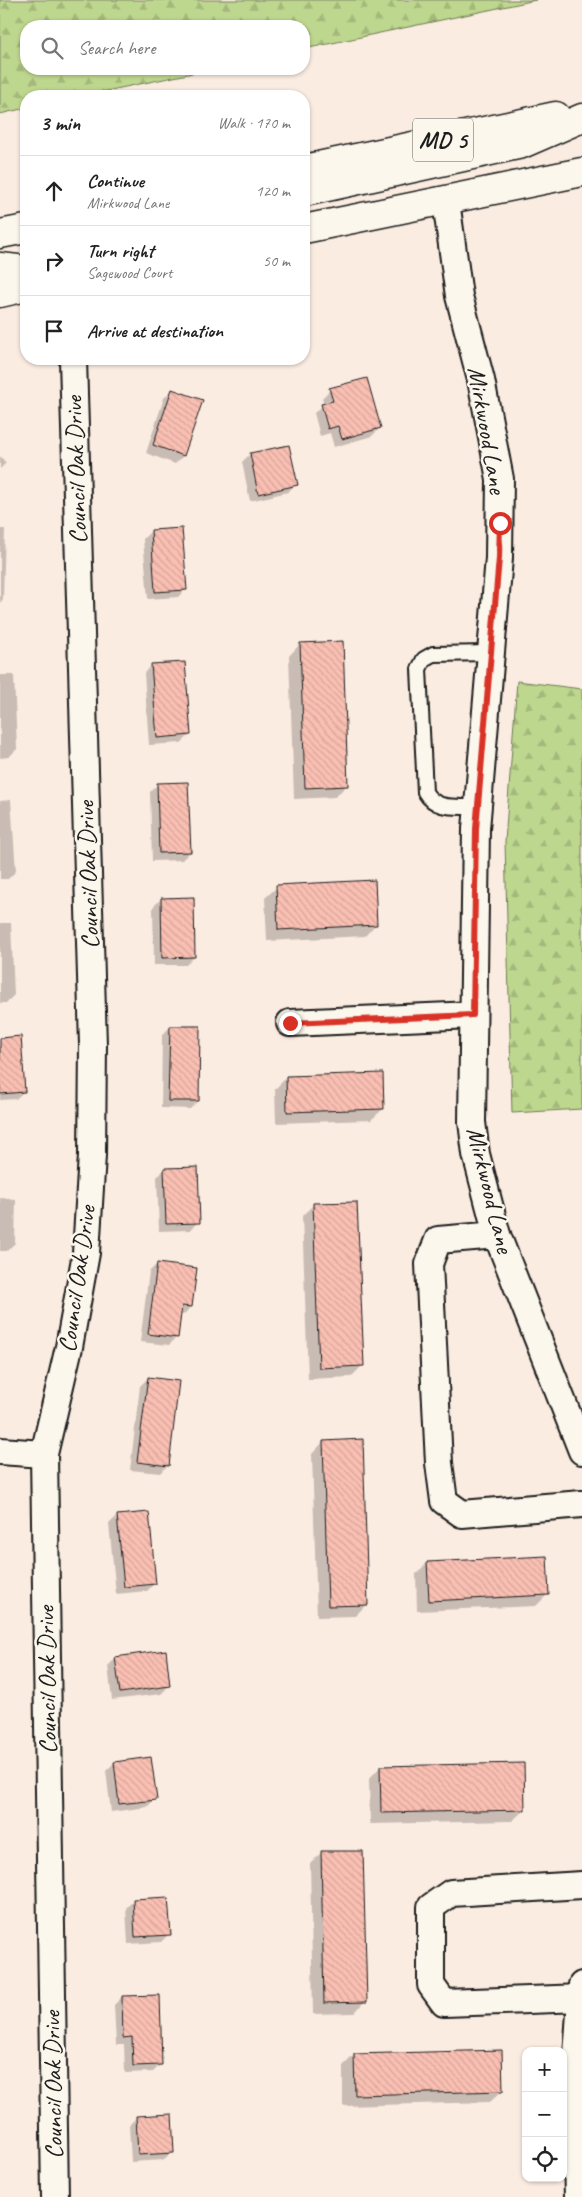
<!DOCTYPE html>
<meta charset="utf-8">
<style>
:root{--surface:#fff;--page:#f2f2f2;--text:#222;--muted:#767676;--line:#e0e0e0}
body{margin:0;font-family:Caveat,sans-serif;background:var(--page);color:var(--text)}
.controls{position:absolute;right:15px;bottom:15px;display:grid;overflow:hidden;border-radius:10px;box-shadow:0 1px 4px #0004}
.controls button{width:45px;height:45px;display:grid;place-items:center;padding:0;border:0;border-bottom:1px solid var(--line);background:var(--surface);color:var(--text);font:25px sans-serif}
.stop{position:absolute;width:15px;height:15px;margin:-11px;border:4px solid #d93025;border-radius:50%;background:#fff}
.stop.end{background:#d93025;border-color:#fff;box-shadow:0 1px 5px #0008}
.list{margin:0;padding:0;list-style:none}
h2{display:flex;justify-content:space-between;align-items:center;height:65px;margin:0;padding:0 20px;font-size:21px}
h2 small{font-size:16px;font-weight:400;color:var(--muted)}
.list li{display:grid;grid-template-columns:32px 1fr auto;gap:15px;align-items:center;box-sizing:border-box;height:70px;padding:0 20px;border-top:1px solid var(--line)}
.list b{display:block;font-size:19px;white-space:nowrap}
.list p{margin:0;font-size:16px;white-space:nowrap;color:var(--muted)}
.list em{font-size:16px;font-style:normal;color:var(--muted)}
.icon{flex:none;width:28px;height:28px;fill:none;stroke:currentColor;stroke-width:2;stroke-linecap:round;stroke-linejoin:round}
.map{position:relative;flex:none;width:582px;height:2197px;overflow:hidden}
.search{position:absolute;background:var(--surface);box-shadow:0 1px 4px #0004;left:20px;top:20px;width:290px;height:55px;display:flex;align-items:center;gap:12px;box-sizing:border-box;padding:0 18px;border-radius:20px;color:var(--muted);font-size:19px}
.panel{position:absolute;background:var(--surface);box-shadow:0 1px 4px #0004;left:20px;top:90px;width:290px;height:275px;border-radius:20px}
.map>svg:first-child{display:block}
</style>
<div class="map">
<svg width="582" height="2197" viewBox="0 0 582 2197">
<defs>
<pattern id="forest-firs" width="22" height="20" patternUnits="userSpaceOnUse" patternTransform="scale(1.25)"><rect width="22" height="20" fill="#bed78e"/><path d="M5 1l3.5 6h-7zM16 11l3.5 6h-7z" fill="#a3b87a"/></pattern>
<pattern id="building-back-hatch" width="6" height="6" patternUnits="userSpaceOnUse" patternTransform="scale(1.25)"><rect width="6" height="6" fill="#fabfb3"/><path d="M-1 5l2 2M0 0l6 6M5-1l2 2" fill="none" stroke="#d6a499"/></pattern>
</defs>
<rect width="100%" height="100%" fill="#fbece1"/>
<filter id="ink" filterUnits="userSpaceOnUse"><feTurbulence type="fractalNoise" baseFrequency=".02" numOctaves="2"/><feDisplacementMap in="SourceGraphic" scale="10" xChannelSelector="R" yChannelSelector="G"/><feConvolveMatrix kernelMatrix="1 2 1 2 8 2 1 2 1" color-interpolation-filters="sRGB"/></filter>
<g filter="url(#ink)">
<g fill="url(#forest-firs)" stroke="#6d7a55">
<path d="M 0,0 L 536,0 L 304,49 L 304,26 L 26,26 L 26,69 L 212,69 L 82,96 L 26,96 L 26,108 L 0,114 Z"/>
<path d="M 517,681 L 582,689 L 582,1109 L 512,1113 L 505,842 Z"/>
</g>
<g fill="#0003">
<path d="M 172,390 L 183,456 L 175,464 L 146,453 L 164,398 Z"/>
<path d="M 330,390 L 380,428 L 372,436 L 334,447 L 330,433 L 320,436 L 314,413 L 324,405 L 322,398 Z"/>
<path d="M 288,446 L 296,484 L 288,492 L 250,501 L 242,462 L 250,454 Z"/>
<path d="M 0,456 L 6,463 L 0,469 Z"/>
<path d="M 0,529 L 5,529 L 3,599 L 0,603 Z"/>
<path d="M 151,531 L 186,589 L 178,597 L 148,599 L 143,539 Z"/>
<path d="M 300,644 L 347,785 L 335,797 L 294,799 L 289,656 Z"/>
<path d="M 152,665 L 190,735 L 181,743 L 149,745 L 144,673 Z"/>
<path d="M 0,675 L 14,675 L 17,749 L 9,757 L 0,758 Z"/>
<path d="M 158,784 L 190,852 L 182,860 L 152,861 L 150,792 Z"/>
<path d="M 11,800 L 16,871 L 8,879 L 0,879 L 0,801 Z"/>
<path d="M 277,887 L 376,924 L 365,936 L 267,941 L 265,898 Z"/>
<path d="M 161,899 L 194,957 L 186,965 L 154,965 L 153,907 Z"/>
<path d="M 0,923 L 11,923 L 14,995 L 6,1003 L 0,1003 Z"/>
<path d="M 170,1027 L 198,1101 L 190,1109 L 161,1108 L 162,1035 Z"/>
<path d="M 0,1039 L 24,1091 L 16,1099 L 0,1100 Z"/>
<path d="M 287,1077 L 383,1109 L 371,1120 L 276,1123 L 275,1089 Z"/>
<path d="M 165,1169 L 198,1222 L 190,1230 L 159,1231 L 157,1177 Z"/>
<path d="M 0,1198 L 16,1199 L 15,1243 L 7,1251 L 0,1251 Z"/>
<path d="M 314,1204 L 362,1366 L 351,1377 L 308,1379 L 302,1216 Z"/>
<path d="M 157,1264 L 191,1307 L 183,1315 L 180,1314 L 177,1337 L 169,1345 L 140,1342 L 149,1272 Z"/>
<path d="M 148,1378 L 168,1465 L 160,1473 L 130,1470 L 140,1386 Z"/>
<path d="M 323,1442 L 367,1604 L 355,1616 L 317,1617 L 312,1454 Z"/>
<path d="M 117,1516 L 155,1583 L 147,1591 L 116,1594 L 109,1524 Z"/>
<path d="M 427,1563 L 547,1595 L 536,1606 L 417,1611 L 416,1574 Z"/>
<path d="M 116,1658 L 169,1686 L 161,1694 L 112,1700 L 108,1666 Z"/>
<path d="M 114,1763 L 155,1799 L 147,1807 L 111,1812 L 106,1771 Z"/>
<path d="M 380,1767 L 524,1810 L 512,1821 L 370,1824 L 369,1779 Z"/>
<path d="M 321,1853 L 365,2001 L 354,2013 L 313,2014 L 310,1864 Z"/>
<path d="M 134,1900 L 169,1934 L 161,1942 L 128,1944 L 126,1908 Z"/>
<path d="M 122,1997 L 161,2064 L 153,2072 L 125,2073 L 124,2045 L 116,2045 L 114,2005 Z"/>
<path d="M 354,2055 L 502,2091 L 490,2102 L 343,2106 L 343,2066 Z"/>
<path d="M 137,2117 L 172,2152 L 164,2160 L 131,2162 L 129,2125 Z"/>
</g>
<g fill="url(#building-back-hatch)" stroke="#1c1c1c">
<path d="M 367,378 L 381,428 L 342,439 L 338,426 L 328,429 L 321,404 L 333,401 L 329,388 Z"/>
<path d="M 172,389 L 203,400 L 184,456 L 153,445 Z"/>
<path d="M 289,445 L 298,485 L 258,494 L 250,453 Z"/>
<path d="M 182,528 L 187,590 L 155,592 L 151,530 Z"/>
<path d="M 343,641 L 348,786 L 305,788 L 300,643 Z"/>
<path d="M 185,662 L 191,735 L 157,738 L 151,664 Z"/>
<path d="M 188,782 L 191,852 L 159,853 L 157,783 Z"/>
<path d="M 375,880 L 377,925 L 278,930 L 276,885 Z"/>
<path d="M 194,897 L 195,957 L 162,958 L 161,898 Z"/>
<path d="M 170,1026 L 200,1026 L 199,1101 L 168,1101 Z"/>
<path d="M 21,1036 L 25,1092 L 0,1094 L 0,1038 Z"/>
<path d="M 383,1073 L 384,1109 L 287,1112 L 286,1076 Z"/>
<path d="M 198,1167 L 200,1223 L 166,1224 L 164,1168 Z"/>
<path d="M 357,1202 L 364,1366 L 319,1368 L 313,1203 Z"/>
<path d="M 157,1263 L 197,1268 L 192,1307 L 182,1306 L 178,1338 L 148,1334 Z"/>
<path d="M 148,1377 L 179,1381 L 169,1466 L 137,1462 Z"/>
<path d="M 363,1439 L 368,1605 L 328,1606 L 323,1441 Z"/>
<path d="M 149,1512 L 156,1584 L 124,1587 L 117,1515 Z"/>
<path d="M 547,1556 L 549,1595 L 429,1601 L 427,1562 Z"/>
<path d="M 166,1650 L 170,1686 L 120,1693 L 115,1657 Z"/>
<path d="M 151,1757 L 157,1800 L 119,1804 L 114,1762 Z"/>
<path d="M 524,1763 L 525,1810 L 381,1813 L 380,1766 Z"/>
<path d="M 321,1851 L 363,1851 L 367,2002 L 324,2003 Z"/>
<path d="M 168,1897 L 171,1935 L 135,1937 L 133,1899 Z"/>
<path d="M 160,1995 L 162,2065 L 133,2066 L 132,2037 L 123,2038 L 122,1996 Z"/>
<path d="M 502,2050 L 503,2091 L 355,2095 L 354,2054 Z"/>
<path d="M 172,2114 L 174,2153 L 138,2155 L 136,2116 Z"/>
</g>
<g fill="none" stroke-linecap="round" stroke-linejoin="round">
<defs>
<path id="service" d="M 478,807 C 457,806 436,811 425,792 L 419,669 L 424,659 L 433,654 L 490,653"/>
<g id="minor">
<path d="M 446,201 L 459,296 L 481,380 L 500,479 L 499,558 L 476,829 L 472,1122 L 476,1154 L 497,1235 L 582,1451"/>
<path d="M 290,1023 L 473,1015"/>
<path d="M 497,1235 L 438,1240 L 429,1264 L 439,1463 L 444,1501 L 462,1514 L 582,1504"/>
<path d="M 0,1451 L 44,1454"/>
<path d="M 582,1885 L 451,1893 L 431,1907 L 431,1985 L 444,2003 L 582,1998"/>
<path d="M 55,2197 L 44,1454 L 69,1347 L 86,1253 L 92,1155 L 93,1045 L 73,359"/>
<path d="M 578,2197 L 575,2083 L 582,1985"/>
</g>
<g id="trunk">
<path d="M 304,169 L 556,116"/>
<path d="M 304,192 L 522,144 L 582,118"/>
<path d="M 304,229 L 582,172"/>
<path d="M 0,234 L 26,229"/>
<path d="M 0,267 L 26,270"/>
<path d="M 0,293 L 26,287"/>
</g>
</defs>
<use href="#service" stroke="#1c1c1c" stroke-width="18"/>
<use href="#minor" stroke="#1c1c1c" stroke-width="30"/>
<use href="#trunk" stroke="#1c1c1c" stroke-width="31"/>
<use href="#service" stroke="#fbf7ec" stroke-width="14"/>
<use href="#minor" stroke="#fbf7ec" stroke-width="26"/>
<use href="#trunk" stroke="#fbf7ec" stroke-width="28"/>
</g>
</g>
<g fill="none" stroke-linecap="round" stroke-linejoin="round" filter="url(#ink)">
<path stroke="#d93025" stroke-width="6" d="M 290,1023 L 473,1015 L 476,829 L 499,558 L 500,523"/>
</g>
<g text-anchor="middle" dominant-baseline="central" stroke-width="5" stroke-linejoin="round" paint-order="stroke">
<rect fill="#fbf7ec" stroke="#5f5e5a" stroke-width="1" x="413" y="118.5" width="60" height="43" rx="4"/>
<g font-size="24" font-weight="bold" fill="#1c1c1c">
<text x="443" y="140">MD 5</text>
</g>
<g font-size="25" fill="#1c1c1c" stroke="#fbf7ec">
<text transform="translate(487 430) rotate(80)">Mirkwood Lane</text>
<text transform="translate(76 470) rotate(-92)">Council Oak Drive</text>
<text transform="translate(88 875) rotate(-92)">Council Oak Drive</text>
<text transform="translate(490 1190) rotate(76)">Mirkwood Lane</text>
<text transform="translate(77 1279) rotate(-82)">Council Oak Drive</text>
<text transform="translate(47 1680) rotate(-91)">Council Oak Drive</text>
<text transform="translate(53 2085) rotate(-91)">Council Oak Drive</text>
</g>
</g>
</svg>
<div class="controls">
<button>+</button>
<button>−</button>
<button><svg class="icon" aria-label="locate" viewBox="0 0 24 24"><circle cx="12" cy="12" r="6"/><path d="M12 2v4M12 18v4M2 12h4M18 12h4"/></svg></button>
</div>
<div class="stop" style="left:500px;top:523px"></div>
<div class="stop end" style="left:290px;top:1023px"></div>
<div class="search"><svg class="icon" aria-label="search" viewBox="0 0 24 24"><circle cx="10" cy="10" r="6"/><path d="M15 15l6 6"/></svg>Search here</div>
<section class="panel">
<h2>3 min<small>Walk · 170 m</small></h2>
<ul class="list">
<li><svg class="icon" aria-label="ahead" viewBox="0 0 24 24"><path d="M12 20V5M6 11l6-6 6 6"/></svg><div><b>Continue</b><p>Mirkwood Lane</p></div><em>120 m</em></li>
<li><svg class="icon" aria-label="right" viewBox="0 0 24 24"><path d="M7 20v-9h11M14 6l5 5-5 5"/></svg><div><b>Turn right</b><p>Sagewood Court</p></div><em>50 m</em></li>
<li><svg class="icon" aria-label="arrive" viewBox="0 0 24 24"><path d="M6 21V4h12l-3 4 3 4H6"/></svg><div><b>Arrive at destination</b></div></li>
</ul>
</section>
</div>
